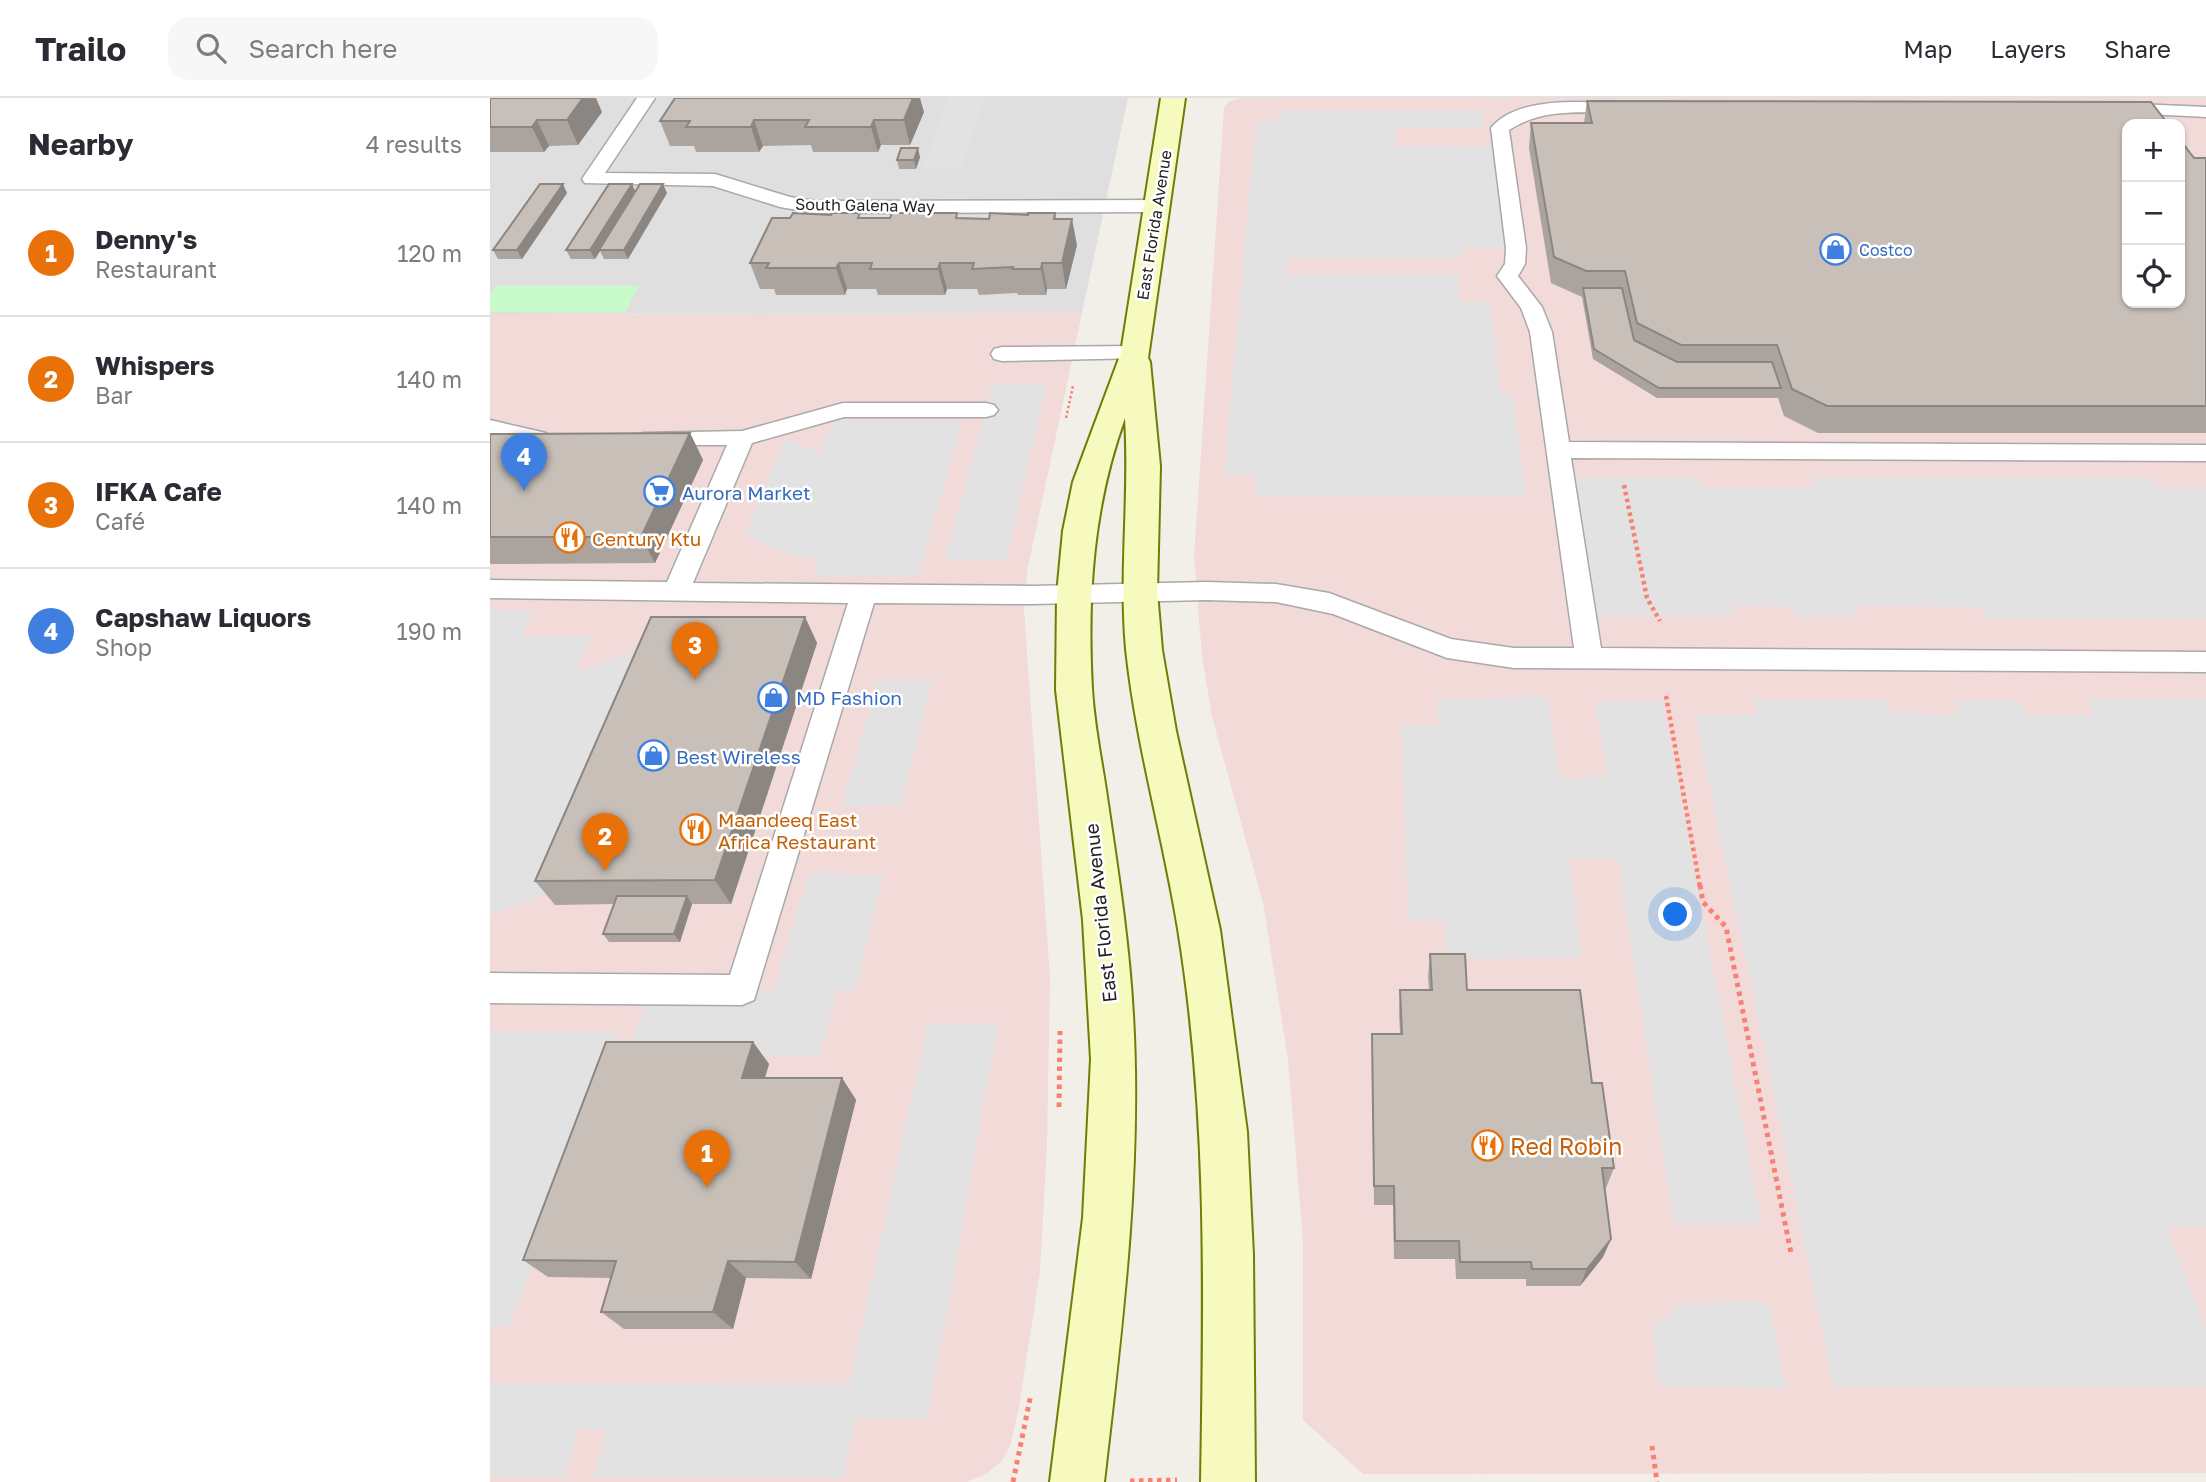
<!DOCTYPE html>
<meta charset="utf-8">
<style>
:root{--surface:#fff;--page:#f7f7f7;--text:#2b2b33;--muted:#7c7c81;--line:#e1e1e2;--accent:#111827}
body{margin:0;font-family:"Golos Text",sans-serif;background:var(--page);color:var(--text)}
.controls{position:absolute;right:21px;top:21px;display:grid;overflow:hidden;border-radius:14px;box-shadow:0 2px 5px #0004}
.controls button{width:63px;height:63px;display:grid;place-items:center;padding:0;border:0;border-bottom:2px solid var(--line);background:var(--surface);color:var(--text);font:35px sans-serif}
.you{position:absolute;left:1186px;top:817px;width:24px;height:24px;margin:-18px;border:5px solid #fff;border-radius:50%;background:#1a73e8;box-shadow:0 0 0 10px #1a73e833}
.badge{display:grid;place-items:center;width:46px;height:46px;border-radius:50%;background:var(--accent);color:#fff;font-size:23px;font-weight:700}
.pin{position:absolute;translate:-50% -58px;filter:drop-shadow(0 2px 4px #0008)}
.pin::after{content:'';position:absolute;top:37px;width:24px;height:21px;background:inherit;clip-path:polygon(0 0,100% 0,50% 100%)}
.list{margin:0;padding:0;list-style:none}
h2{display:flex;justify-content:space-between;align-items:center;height:91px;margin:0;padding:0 28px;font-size:30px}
h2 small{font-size:23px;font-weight:400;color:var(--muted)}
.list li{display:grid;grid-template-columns:46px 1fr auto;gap:21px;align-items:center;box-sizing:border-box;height:126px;padding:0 28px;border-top:2px solid var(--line)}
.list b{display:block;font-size:26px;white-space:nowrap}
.list p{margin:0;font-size:23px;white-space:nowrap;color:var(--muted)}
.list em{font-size:23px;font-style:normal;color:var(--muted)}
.icon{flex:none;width:38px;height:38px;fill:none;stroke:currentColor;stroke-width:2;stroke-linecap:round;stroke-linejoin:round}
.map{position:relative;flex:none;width:1716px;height:1384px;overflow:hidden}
header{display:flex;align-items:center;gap:42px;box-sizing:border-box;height:98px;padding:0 35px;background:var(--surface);border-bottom:2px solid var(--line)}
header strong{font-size:33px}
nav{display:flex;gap:38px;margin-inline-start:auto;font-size:24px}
.search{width:490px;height:63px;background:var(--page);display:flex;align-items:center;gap:18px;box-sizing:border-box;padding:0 24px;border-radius:21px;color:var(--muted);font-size:26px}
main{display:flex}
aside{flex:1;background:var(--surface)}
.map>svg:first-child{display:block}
</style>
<header>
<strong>Trailo</strong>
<div class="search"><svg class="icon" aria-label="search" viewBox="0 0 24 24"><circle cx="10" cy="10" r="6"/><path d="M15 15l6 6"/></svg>Search here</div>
<nav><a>Map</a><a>Layers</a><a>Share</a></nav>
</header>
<main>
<aside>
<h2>Nearby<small>4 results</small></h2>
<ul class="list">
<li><span class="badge" style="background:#e8710a">1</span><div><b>Denny's</b><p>Restaurant</p></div><em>120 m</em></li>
<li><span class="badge" style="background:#e8710a">2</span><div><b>Whispers</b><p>Bar</p></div><em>140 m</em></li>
<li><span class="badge" style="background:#e8710a">3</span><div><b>IFKA Cafe</b><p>Café</p></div><em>140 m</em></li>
<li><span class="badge" style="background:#3f7fe0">4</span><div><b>Capshaw Liquors</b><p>Shop</p></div><em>190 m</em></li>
</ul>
</aside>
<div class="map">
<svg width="1716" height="1384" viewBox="0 0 1716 1384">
<rect width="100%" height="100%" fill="#f2efe9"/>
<path fill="#e0dfdf" d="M 0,0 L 638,0 L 592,215 L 0,217 Z"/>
<g fill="#f2dad9" fill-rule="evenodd">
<path d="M 751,0 L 1716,0 L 1716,1375 L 873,1376 L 813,1322 L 813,1145 L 798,961 L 773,805 L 722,619 L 712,559 L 704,459 L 734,10 L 738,4 ZM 1637,26 L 1690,26 L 1690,205 L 1637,205 Z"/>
<path d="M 592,215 L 537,474 L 534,510 L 560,881 L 557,1047 L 550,1173 L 529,1309 L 521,1346 L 511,1364 L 496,1376 L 477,1384 L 0,1384 L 0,217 Z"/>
</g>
<path fill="#c8facc" d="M 6,188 L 149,188 L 135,214 L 0,214 L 0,197 Z"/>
<g fill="#e2e2e2">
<path d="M 459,0 L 496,0 L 472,70 L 432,70 Z"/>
<path d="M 790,12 L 992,12 L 994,30 L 906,30 L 906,48 L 1013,49 L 1026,150 L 973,150 L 973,160 L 798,160 L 797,177 L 968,177 L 970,204 L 1000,204 L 1011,297 L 1023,297 L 1036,399 L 765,398 L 766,377 L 734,377 L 766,23 L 789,23 Z"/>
<path d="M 503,285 L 557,285 L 516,462 L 455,462 Z"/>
<path d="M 343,322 L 473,322 L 428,478 L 323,478 L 329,459 L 306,459 L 255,438 L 295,340 L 330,355 Z"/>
<path d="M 1073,380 L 1209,380 L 1212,390 L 1325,390 L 1323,380 L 1664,380 L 1670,391 L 1716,391 L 1716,520 L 1496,520 L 1491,509 L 1366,508 L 1369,519 L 1306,519 L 1302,509 L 1242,508 L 1244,519 L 1092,519 Z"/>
<path d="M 0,512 L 43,512 L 31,538 L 102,538 L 85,573 L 169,545 L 61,794 L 0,817 Z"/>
<path d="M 388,583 L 442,583 L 411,708 L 351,709 Z"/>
<path d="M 1058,599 L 1069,680 L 1117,679 L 1105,603 L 1172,603 L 1272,1127 L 1184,1127 L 1128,760 L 1079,761 L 1092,860 L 957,861 L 955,823 L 918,822 L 912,627 L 949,627 L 947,600 Z"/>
<path d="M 1598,601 L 1716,601 L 1716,1130 L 1677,1130 L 1716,1232 L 1716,1288 L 1344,1288 L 1205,616 L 1266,616 L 1263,602 L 1396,602 L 1401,615 L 1469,616 L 1465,602 L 1529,602 L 1536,617 L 1604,617 Z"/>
<path d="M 319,775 L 394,776 L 365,893 L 347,892 L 330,959 L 137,958 L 161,891 L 284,892 Z"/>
<path d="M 438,925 L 508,926 L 438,1320 L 365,1320 L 353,1380 L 103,1380 L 117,1331 L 89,1331 L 73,1380 L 0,1379 L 0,1286 L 359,1287 Z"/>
<path d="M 0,934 L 129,934 L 20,1228 L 0,1228 Z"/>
<path d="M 1279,1204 L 1296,1291 L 1169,1288 L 1163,1228 L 1194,1205 Z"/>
</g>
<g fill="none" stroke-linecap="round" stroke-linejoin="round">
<defs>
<g id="lane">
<path d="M 147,0 L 165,0 L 115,75 L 225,76 L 300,99 L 325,103 L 667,102 L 677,108 L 667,114 L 325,115 L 290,109 L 223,88 L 95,85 L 92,81 Z"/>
<path d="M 1086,4 L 1135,5 L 1144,10 L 1135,15 C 1095,15 1054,9 1019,32 L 1036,150 L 1035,166 L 1028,178 L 1052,209 L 1062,234 L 1079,344 L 1716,347 L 1716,363 L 1081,360 L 1111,550 L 1716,554 L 1716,574 L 1024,570 L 957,560 L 843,516 L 786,504 L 717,502 L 543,506 L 384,505 L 264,902 L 252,907 L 0,905 L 0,875 L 240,877 L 358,505 L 0,500 L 0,482 L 177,484 L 237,347 L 161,347 L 153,345 L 149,340 L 153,335 L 252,333 L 353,305 L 496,305 L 504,307 L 508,312 L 504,317 L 496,319 L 354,319 L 262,345 L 203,485 L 543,488 L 717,484 L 786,486 L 839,495 L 961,541 L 1024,550 L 1084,550 L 1040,234 L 1031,210 L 1007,178 L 1015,166 L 1016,150 L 1001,30 C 1019,7 1059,4 1086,4 Z"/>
<path d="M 1626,5 L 1716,9 L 1716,19 L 1620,14 L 1617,10 L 1620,6 Z"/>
<path d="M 645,248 L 653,250 L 656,255 L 653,260 L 512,263 L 504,261 L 501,256 L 504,251 L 512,249 Z"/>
<path d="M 0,322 L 56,335 L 60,340 L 56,345 C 39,350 17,343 0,337 Z"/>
</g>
<path id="secondary" d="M 671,0 L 695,0 L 658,260 L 660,264 L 670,368 L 667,494 L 672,552 L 686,633 L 730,832 L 757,1034 L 763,1157 L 765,1384 L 711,1384 C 714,1198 718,1016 688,831 C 673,738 646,646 636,551 C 629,474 640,397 635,320 C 603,408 597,498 602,591 C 604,625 611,659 616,692 C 627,767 639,842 643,917 C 652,1073 632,1229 614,1384 L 560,1384 L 593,1120 L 601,961 L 593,822 L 566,592 L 567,496 L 573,433 L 583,384 L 631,255 Z"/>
</defs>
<use href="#lane" stroke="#a9a9a9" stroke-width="3"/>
<use href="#secondary" stroke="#707d05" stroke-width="4"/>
<path stroke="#fa8072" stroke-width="2.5" stroke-dasharray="2.5 2.5" stroke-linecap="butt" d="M 576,320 L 583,288"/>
<g stroke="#fa8072" stroke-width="4.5" stroke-dasharray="3.5 3.5" stroke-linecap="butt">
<path d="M 1134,387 L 1157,500 L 1170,523"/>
<path d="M 1176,598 L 1210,789"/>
</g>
<g stroke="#fa8072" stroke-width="5" stroke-dasharray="4.5 4.5" stroke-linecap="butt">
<path d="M 1210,787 L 1213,804 L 1236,829 L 1301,1155"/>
<path d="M 569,1009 L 570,933"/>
<path d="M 1162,1348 L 1167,1384"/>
<path d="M 640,1383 L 687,1382"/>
<path d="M 523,1384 L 541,1296"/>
</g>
<use href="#lane" fill="#fff" fill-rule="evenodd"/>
<use href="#secondary" fill="#f7fabf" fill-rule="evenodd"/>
</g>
<g fill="#aba49e">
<path d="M 0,0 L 112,14 L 88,47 L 59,48 L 54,54 L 0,54 Z"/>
<path d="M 1097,3 L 1704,60 L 1716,60 L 1716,335 L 1328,335 L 1294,318 L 1288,300 L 1167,300 L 1103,261 L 1092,199 L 1061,185 L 1039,50 L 1041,25 L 1094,25 Z"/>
<path d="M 434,14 L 420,47 L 391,47 L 388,54 L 323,54 L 321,47 L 273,48 L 269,54 L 206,54 L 204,48 L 180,48 L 170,23 Z"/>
<path d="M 430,59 L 426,71 L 409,71 L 407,62 Z"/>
<path d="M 145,93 L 177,95 L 138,161 L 114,161 L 110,153 L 105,161 L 81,161 L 76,152 Z"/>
<path d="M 77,95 L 32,161 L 8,161 L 3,152 Z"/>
<path d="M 565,115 L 566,121 L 587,147 L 576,191 L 557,191 L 556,197 L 528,197 L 527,195 L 489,197 L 487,191 L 457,191 L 455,197 L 388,197 L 386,191 L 357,191 L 355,197 L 286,197 L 284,191 L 270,191 L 260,165 L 300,120 L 341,117 L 372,120 L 499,121 Z"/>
<path d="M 200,335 L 213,362 L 165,465 L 0,466 L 0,336 Z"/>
<path d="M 315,519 L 327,545 L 241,806 L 202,806 L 190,844 L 119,844 L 113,836 L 124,806 L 65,807 L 45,783 Z"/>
<path d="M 940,856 L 977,892 L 1102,985 L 1124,1070 L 1116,1090 L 1115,1090 L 1121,1141 L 1113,1159 L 1090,1188 L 1036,1188 L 1036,1181 L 966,1181 L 965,1161 L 904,1161 L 903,1107 L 884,1107 L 882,936 L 910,936 L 909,915 L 910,892 L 939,892 L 938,879 Z"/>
<path d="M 263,944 L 279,966 L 275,980 L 352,980 L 366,1002 L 321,1181 L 256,1180 L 243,1231 L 134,1231 L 111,1214 L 121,1180 L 58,1179 L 33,1162 Z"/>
</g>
<g fill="#8b8681">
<path d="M 93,0 L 106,0 L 112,14 L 88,47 L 77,22 Z"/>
<path d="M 423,0 L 430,0 L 434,14 L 420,47 L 414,22 Z"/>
<path d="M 47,22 L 59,48 L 54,54 L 42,29 Z"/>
<path d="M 264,22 L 273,48 L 269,54 L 261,29 Z"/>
<path d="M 384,22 L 391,47 L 388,54 L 381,29 Z"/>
<path d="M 428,50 L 430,59 L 426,71 L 424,62 Z"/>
<path d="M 73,86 L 77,95 L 32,161 L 27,152 Z"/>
<path d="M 142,86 L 146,95 L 105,161 L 100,152 Z"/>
<path d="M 173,86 L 177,95 L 138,161 L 134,152 Z"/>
<path d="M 582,121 L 587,147 L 576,191 L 572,165 Z"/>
<path d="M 349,165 L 357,191 L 355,197 L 346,170 Z"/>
<path d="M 450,165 L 457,191 L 455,197 L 448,171 Z"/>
<path d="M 552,165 L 557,191 L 556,197 L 551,171 Z"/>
<path d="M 200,335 L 213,362 L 165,465 L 151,439 Z"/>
<path d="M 315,519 L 327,545 L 241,806 L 225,782 Z"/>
<path d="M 197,798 L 202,806 L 190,844 L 184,836 Z"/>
<path d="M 263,944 L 279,966 L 268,1001 L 252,980 Z"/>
<path d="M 352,980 L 366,1002 L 321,1181 L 305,1164 Z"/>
<path d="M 1121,1141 L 1113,1159 L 1090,1188 L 1097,1171 Z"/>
<path d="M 238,1163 L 256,1180 L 243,1231 L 223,1214 Z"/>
</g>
<g fill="#c7bfb8" stroke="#8b8681" stroke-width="2">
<path d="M 0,0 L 93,0 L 77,22 L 47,22 L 42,29 L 0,29 Z"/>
<path d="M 185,0 L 423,0 L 414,22 L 384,22 L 381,29 L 315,29 L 319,22 L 264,22 L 261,29 L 196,29 L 200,23 L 170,23 Z"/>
<path d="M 1097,3 L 1661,4 L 1678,26 L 1637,26 L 1637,205 L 1690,205 L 1690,42 L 1704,60 L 1716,60 L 1716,308 L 1337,308 L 1302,291 L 1287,247 L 1191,247 L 1147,225 L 1135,173 L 1096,173 L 1064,159 L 1041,25 L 1102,25 Z"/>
<path d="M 411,50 L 428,50 L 424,62 L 407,62 Z"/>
<path d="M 50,86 L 73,86 L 27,152 L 3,152 Z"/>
<path d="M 119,86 L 142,86 L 100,152 L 76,152 Z"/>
<path d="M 150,86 L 173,86 L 134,152 L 109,152 Z"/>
<path d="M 303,115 L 341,117 L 342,115 L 370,115 L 368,120 L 400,120 L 402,115 L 467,115 L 466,120 L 499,121 L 500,115 L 538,117 L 538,115 L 565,115 L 564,121 L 582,121 L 572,165 L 552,165 L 551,171 L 522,171 L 523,169 L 482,171 L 484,165 L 450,165 L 448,171 L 380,171 L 382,165 L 349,165 L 346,170 L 276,170 L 279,165 L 260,165 L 282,120 L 300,120 Z"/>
<path d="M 1093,190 L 1132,190 L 1144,242 L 1187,264 L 1282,264 L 1291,290 L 1169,290 L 1104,251 Z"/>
<path d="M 200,335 L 151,439 L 0,439 L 0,336 Z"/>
<path d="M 161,519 L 315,519 L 225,782 L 45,783 Z"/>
<path d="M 127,798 L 197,798 L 184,836 L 113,836 Z"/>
<path d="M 940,856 L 975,856 L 977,892 L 1090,892 L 1102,985 L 1112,985 L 1124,1070 L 1112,1070 L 1121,1141 L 1097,1171 L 1042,1171 L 1041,1164 L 970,1164 L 969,1143 L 905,1143 L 904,1088 L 884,1088 L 882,936 L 912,936 L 910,892 L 942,892 Z"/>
<path d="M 116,944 L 263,944 L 252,980 L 352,980 L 305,1164 L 238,1163 L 223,1214 L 111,1214 L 126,1163 L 33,1162 Z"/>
</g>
<defs>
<symbol id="shop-ring" viewBox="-11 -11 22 22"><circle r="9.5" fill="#fff" stroke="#3f7fe0" stroke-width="1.5"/><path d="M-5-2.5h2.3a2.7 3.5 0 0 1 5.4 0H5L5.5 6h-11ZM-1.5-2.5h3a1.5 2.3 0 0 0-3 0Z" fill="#3f7fe0"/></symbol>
<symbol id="supermarket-ring" viewBox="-11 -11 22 22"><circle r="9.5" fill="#fff" stroke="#3f7fe0" stroke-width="1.5"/><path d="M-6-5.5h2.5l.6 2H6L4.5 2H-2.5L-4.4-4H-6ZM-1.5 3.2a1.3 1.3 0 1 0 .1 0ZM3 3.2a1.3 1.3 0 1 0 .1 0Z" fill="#3f7fe0"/></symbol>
<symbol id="restaurant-ring" viewBox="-11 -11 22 22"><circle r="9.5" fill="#fff" stroke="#e8710a" stroke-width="1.5"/><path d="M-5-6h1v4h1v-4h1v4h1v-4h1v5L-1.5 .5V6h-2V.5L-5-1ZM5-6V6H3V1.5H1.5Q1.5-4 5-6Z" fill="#e8710a"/></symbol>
</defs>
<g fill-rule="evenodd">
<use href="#shop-ring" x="1328" y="134" width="35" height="35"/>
<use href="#supermarket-ring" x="152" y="376" width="35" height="35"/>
<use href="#restaurant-ring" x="62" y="422" width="35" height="35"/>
<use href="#shop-ring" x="266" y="582" width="35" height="35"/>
<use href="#shop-ring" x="146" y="640" width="35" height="35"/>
<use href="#restaurant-ring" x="188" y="714" width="35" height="35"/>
<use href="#restaurant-ring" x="980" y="1030" width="35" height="35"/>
</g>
<g text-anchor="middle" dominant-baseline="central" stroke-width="5" stroke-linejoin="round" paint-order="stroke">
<g font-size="16" fill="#222" stroke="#fff">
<text transform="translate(375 107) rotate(1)">South Galena Way</text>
<text transform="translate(664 127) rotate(-81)">East Florida Avenue</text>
</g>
<g font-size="16" fill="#366cbe" stroke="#fff" text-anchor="start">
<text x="1369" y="152">Costco</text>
</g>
<g font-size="19" fill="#366cbe" stroke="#fff" text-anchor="start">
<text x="192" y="394">Aurora Market</text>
<text x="306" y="599">MD Fashion</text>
<text x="186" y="658">Best Wireless</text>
</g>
<g font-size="19" fill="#c56008" stroke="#fff" text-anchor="start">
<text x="102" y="440">Century Ktu</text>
<text x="228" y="721">Maandeeq East<tspan x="228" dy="22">Africa Restaurant</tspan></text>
</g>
<g font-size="19" fill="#222" stroke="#fff">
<text transform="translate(610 815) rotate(-96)">East Florida Avenue</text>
</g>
<g font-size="23" fill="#c56008" stroke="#fff" text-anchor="start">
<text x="1020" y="1048">Red Robin</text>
</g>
</g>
</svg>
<div class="controls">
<button>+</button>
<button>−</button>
<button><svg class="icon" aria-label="locate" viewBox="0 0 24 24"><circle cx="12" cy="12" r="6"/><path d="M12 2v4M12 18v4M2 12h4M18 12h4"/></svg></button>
</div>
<div class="you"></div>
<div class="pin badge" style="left:217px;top:1090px;background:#e8710a">1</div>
<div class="pin badge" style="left:115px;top:773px;background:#e8710a">2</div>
<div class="pin badge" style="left:205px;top:582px;background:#e8710a">3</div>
<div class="pin badge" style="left:34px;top:393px;background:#3f7fe0">4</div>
</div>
</main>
